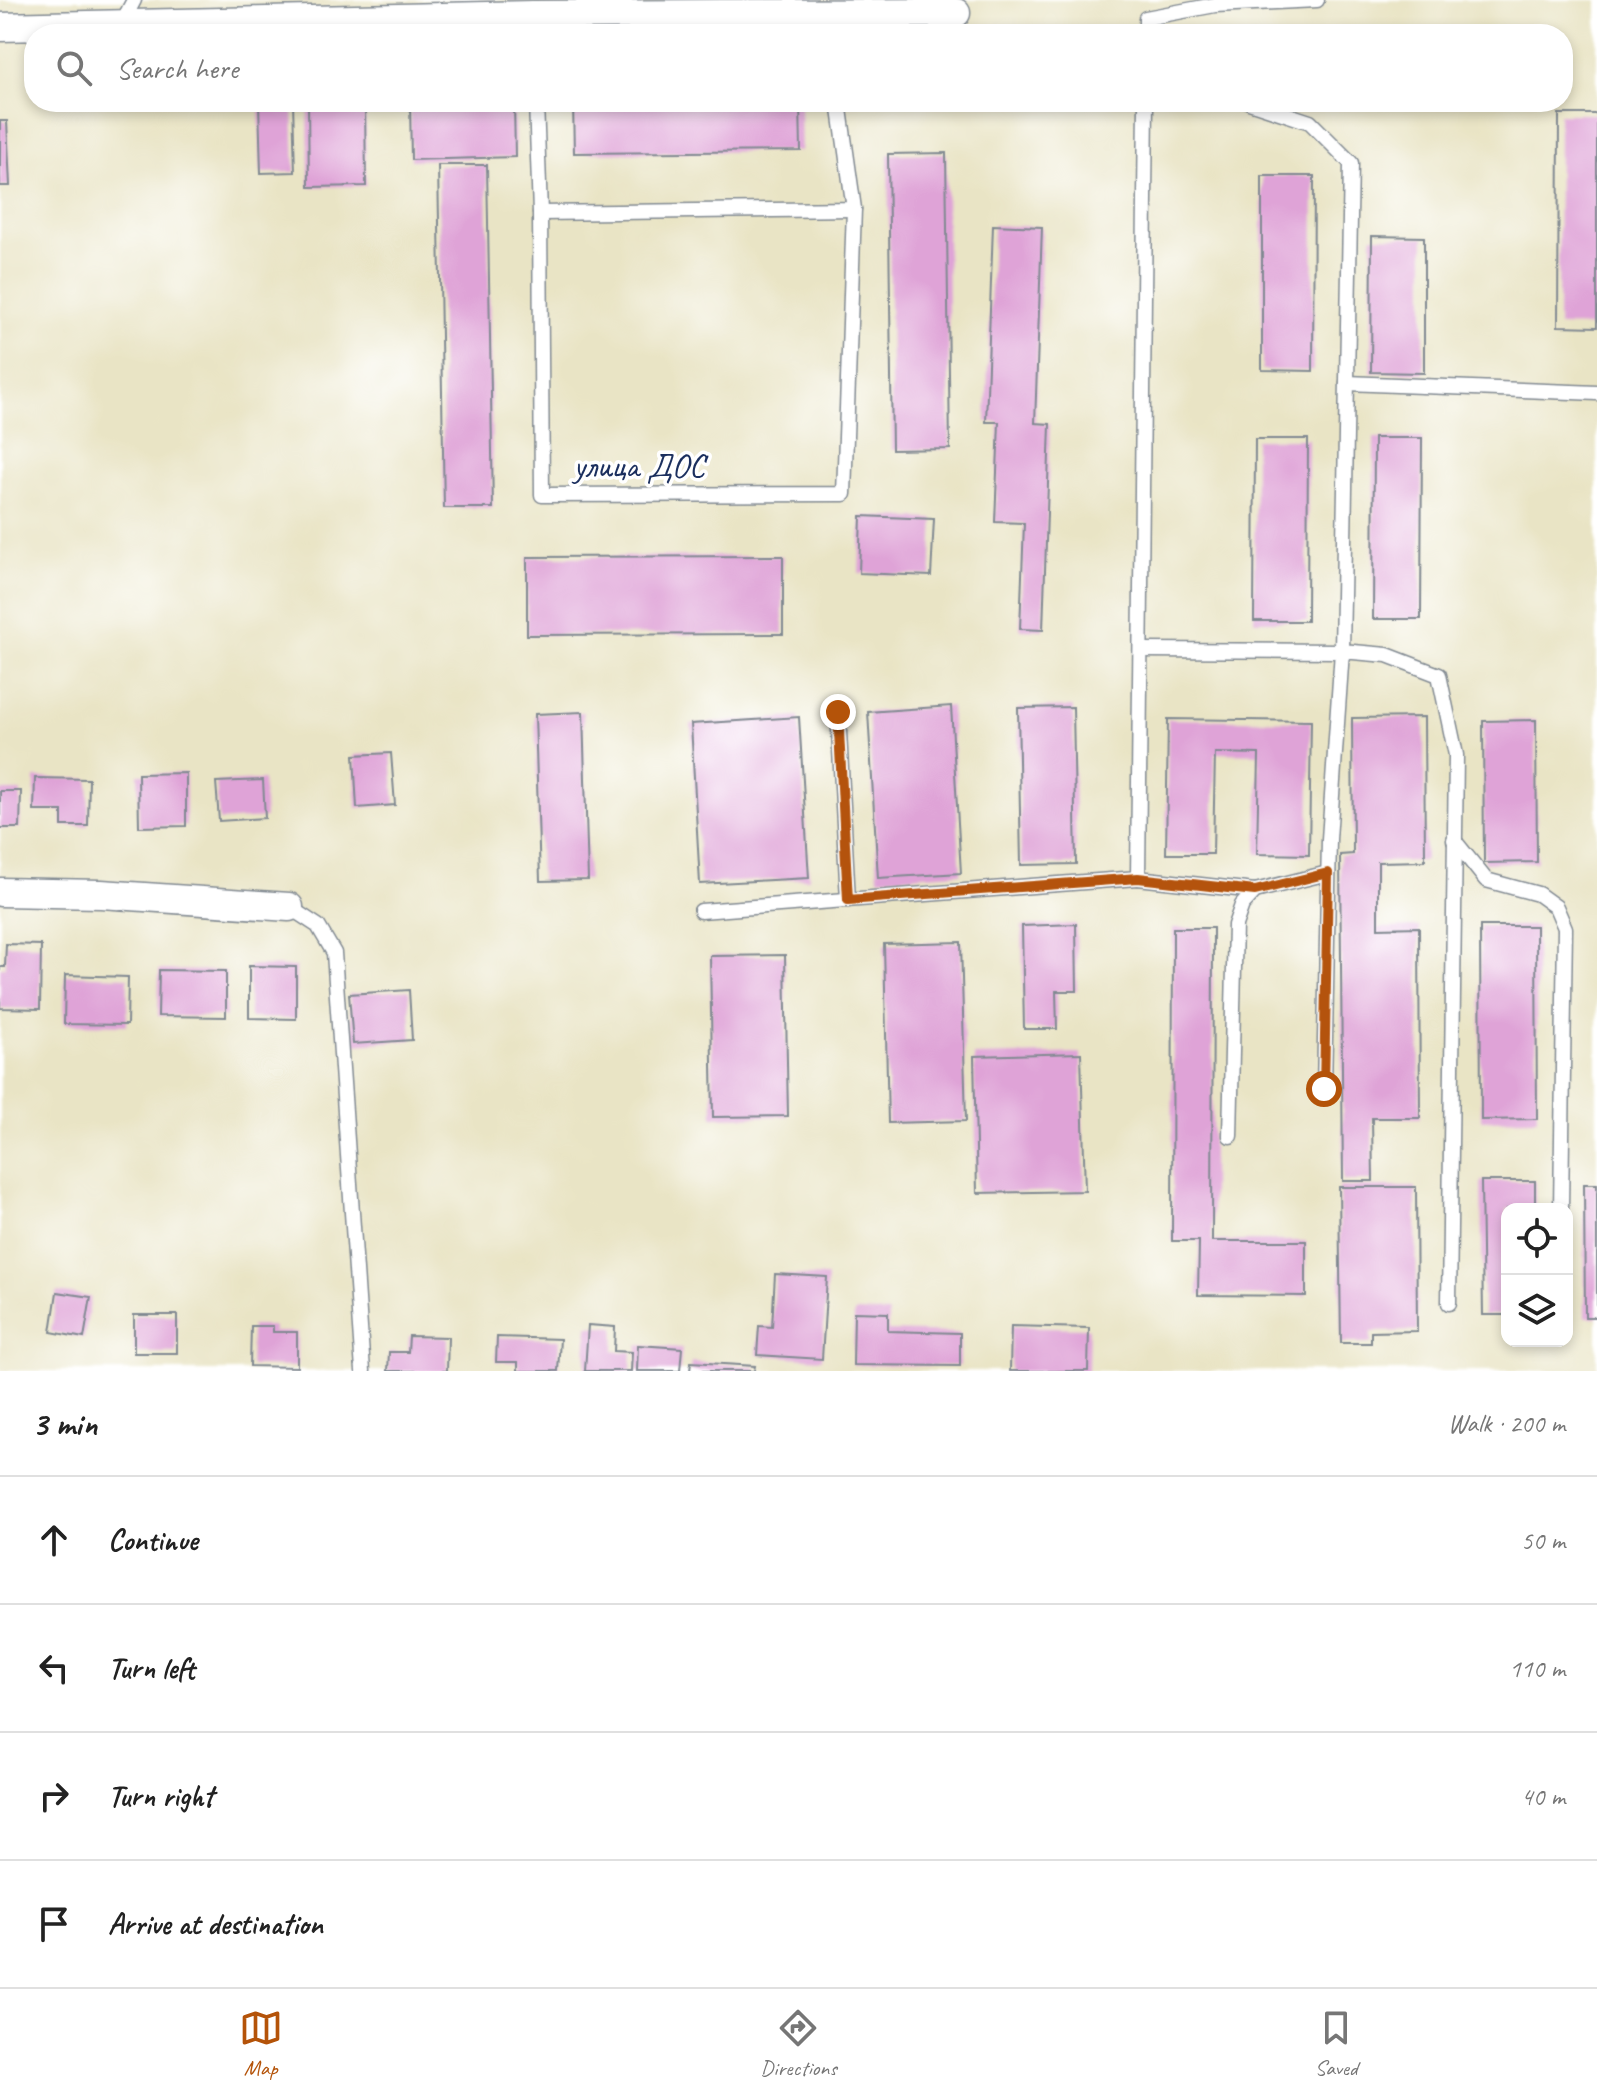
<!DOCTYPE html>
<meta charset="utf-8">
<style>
:root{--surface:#fff;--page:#f2f2f2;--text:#222;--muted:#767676;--line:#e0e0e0;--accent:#b45309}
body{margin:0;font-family:Caveat,sans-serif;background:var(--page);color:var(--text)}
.controls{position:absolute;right:24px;bottom:24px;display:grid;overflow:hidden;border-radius:16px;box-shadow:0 4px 12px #0003}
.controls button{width:72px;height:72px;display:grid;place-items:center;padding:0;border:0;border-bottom:2px solid var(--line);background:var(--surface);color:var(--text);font:40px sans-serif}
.stop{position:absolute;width:24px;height:24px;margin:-18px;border:6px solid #b45309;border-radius:50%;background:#fff}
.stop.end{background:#b45309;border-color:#fff;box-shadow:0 2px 8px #0008}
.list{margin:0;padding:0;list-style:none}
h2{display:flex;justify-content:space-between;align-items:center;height:104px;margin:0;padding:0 32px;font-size:34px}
h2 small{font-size:26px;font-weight:400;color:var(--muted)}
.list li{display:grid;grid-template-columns:52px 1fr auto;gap:24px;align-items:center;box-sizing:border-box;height:128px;padding:0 32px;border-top:2px solid var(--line)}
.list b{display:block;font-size:30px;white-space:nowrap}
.list em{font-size:26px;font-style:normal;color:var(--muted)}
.icon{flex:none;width:44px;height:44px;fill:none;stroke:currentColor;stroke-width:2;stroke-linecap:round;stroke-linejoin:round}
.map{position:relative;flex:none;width:1597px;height:1371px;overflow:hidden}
.search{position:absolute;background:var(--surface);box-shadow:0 4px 12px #0003;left:24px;right:24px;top:24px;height:88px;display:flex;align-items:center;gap:20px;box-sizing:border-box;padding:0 28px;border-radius:32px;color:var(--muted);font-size:30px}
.sheet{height:616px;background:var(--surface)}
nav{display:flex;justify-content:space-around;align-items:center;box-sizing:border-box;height:112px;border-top:2px solid var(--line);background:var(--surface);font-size:22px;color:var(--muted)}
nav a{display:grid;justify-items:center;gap:4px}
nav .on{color:var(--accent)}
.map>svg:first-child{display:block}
</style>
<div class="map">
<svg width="1597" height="1371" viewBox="0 0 1597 1371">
<rect width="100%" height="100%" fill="#fff"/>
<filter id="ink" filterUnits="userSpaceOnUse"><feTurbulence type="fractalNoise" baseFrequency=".0125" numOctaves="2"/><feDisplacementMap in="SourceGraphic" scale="16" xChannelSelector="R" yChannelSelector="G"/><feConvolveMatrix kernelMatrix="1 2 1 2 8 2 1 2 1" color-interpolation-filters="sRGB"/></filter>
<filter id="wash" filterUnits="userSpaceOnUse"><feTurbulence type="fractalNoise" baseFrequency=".006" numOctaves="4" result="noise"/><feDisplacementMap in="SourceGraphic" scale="32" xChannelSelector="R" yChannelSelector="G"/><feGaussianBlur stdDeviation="1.8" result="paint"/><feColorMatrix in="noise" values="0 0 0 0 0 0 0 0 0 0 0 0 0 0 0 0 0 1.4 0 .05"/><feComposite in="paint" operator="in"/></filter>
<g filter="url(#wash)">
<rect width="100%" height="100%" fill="#e9e4c5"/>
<g id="blocks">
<g fill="#dfa3d7">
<path d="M 259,102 L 293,102 L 295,172 L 261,173 Z"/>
<path d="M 308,102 L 365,102 L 366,186 L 309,187 Z"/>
<path d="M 410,102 L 514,102 L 515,157 L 411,160 Z"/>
<path d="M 573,102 L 800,102 L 801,151 L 574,153 Z"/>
<path d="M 1559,114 L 1597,114 L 1597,327 L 1558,326 Z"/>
<path d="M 0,121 L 7,121 L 10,186 L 0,186 Z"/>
<path d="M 946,153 L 950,449 L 892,450 L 888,154 Z"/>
<path d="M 438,165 L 487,165 L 493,508 L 444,508 Z"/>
<path d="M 1262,176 L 1314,176 L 1313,371 L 1262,370 Z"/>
<path d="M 993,225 L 1042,227 L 1035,423 L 1050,424 L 1043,630 L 1020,629 L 1024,523 L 995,522 L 999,422 L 986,422 Z"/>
<path d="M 1372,236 L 1424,237 L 1424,373 L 1371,372 Z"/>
<path d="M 1374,438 L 1422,438 L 1421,619 L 1373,619 Z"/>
<path d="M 1255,439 L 1308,439 L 1307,621 L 1254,621 Z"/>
<path d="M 861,516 L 934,519 L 931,576 L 859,573 Z"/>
<path d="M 783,556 L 783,634 L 527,635 L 527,557 Z"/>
<path d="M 951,706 L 961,873 L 878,878 L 868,712 Z"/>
<path d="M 1073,707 L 1076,864 L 1021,865 L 1018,708 Z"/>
<path d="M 583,712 L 588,880 L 540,881 L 535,714 Z"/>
<path d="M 799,717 L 809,878 L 700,884 L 691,724 Z"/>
<path d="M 1424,717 L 1425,861 L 1378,862 L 1378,928 L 1419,927 L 1420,1118 L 1372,1118 L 1373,1181 L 1343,1181 L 1340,855 L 1353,854 L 1352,718 Z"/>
<path d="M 1168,719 L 1311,721 L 1309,855 L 1257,854 L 1259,754 L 1215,753 L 1213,854 L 1166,854 Z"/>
<path d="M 1536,720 L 1537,862 L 1484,863 L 1483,721 Z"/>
<path d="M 391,753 L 395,805 L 357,808 L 354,755 Z"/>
<path d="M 186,773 L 186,826 L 139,827 L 138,774 Z"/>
<path d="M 35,778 L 89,779 L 88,826 L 62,826 L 62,811 L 34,811 Z"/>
<path d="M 263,780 L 265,818 L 219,821 L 216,782 Z"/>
<path d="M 0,791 L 21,791 L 20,828 L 0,828 Z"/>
<path d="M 1076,924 L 1077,991 L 1056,991 L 1057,1029 L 1024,1029 L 1022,926 Z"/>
<path d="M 1480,926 L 1536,926 L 1537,1119 L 1481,1120 Z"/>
<path d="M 1173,928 L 1213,928 L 1212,1241 L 1306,1241 L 1306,1296 L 1198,1295 L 1199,1241 L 1172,1241 Z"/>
<path d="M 961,942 L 966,1121 L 888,1123 L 884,944 Z"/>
<path d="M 6,944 L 41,945 L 40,1009 L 0,1008 L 0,967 L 5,967 Z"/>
<path d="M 785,955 L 788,1116 L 713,1117 L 710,956 Z"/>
<path d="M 249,966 L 296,967 L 296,1019 L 249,1018 Z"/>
<path d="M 159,970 L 226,971 L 226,1017 L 158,1016 Z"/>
<path d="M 65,975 L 128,977 L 127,1025 L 64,1024 Z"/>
<path d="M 409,990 L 412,1040 L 353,1044 L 349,994 Z"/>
<path d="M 1081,1053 L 1085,1191 L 977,1193 L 974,1056 Z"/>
<path d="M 1481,1181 L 1535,1181 L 1535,1209 L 1507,1209 L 1507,1315 L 1483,1315 Z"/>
<path d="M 1584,1184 L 1597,1184 L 1597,1317 L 1585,1317 Z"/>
<path d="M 1339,1187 L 1416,1187 L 1417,1331 L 1371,1332 L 1371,1343 L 1341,1343 Z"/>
<path d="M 775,1274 L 827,1277 L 822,1359 L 757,1355 L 759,1326 L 772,1327 Z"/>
<path d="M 57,1292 L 91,1297 L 84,1338 L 51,1332 Z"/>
<path d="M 854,1312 L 888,1313 L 888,1331 L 960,1333 L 960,1366 L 853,1365 Z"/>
<rect x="134" y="1315" width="43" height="38"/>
<path d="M 588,1325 L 615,1327 L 614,1351 L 632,1352 L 631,1371 L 585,1371 Z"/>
<path d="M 251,1326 L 273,1326 L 273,1332 L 297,1332 L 297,1367 L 250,1366 Z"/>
<path d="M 1011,1326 L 1089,1328 L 1088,1371 L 1010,1371 Z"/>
<path d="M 409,1336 L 448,1337 L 447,1371 L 388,1371 L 389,1352 L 408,1352 Z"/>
<path d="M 497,1337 L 560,1339 L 558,1371 L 518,1371 L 518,1362 L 496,1362 Z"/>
<path d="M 638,1345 L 682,1348 L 680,1371 L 637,1371 Z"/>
<path d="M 691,1362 L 755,1366 L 754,1371 L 690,1371 Z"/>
</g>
</g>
</g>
<g filter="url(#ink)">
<use href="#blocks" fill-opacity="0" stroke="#828a92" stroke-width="2"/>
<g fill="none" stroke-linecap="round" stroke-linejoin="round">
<defs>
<g id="service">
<path d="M 826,8 L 829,34"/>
<path d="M 865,19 L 889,34"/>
<path d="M 122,23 L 134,0"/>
<path d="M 1146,34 L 1146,18 L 1215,5 L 1317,0"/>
<path d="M 536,102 L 540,213 L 542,495 L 844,494 L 854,209"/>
<path d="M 1249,102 L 1310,122 L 1351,163 L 1342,651 L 1387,655 L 1439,675 L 1456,755 L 1449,1303"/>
<path d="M 540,213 L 854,209 L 839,102"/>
<path d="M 1347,383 L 1597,393"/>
<path d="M 1141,650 L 1342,651 L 1329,839 L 1324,1089"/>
<path d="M 838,712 L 848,900"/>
<path d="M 1454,840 L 1486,880 L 1538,894 L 1556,907 L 1565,928 L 1561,1209"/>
<path d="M 1138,878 L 1255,891"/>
<path d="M 289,907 L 318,926 L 334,953 L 363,1371"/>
<path d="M 701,911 L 1138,878 L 1146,102"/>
<path d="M 1230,1136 L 1235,925 L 1242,905 L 1255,891 L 1328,873"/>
</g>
<g id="minor">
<path d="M 0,27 L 533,15 L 956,13"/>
<path d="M 0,892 L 101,894 L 289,907"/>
</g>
</defs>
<use href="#service" stroke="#828a92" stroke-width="17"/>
<use href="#minor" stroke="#828a92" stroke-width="31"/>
<use href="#service" stroke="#fff" stroke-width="14"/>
<use href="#minor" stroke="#fff" stroke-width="28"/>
</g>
</g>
<g fill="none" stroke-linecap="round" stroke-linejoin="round" filter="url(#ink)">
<path stroke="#b45309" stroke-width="10" d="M 838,712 L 848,900 L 1138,878 L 1255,891 L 1328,873 L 1324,1089"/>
</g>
<g text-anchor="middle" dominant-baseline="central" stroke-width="7" stroke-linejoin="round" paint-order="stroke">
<g font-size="34" fill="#1b2f5e" stroke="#fff">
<text x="639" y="465">улица ДОС</text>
</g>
</g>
</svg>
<div class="controls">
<button><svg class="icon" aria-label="locate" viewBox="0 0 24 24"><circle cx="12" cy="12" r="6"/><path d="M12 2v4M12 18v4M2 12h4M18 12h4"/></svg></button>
<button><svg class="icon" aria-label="layers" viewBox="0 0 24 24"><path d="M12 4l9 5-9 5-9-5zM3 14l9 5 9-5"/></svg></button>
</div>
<div class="stop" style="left:1324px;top:1089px"></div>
<div class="stop end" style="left:838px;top:712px"></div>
<div class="search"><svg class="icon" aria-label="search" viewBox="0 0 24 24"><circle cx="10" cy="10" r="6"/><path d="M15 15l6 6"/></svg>Search here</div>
</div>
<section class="sheet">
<h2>3 min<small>Walk · 200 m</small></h2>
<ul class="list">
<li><svg class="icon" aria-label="ahead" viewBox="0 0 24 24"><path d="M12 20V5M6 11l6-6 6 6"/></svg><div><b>Continue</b></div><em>50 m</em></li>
<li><svg class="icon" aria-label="left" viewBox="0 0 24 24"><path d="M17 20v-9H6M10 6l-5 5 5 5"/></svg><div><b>Turn left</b></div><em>110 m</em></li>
<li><svg class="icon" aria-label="right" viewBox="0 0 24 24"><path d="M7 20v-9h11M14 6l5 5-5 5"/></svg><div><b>Turn right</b></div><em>40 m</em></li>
<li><svg class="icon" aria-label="arrive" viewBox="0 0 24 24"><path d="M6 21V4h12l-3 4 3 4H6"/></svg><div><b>Arrive at destination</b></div></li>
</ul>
</section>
<nav>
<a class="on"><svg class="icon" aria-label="map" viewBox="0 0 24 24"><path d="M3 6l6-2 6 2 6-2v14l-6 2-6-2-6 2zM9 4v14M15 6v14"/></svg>Map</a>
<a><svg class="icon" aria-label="directions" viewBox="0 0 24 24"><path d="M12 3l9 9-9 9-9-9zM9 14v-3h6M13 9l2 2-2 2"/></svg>Directions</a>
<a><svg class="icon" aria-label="saved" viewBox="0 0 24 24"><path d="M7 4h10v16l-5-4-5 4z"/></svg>Saved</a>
</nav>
